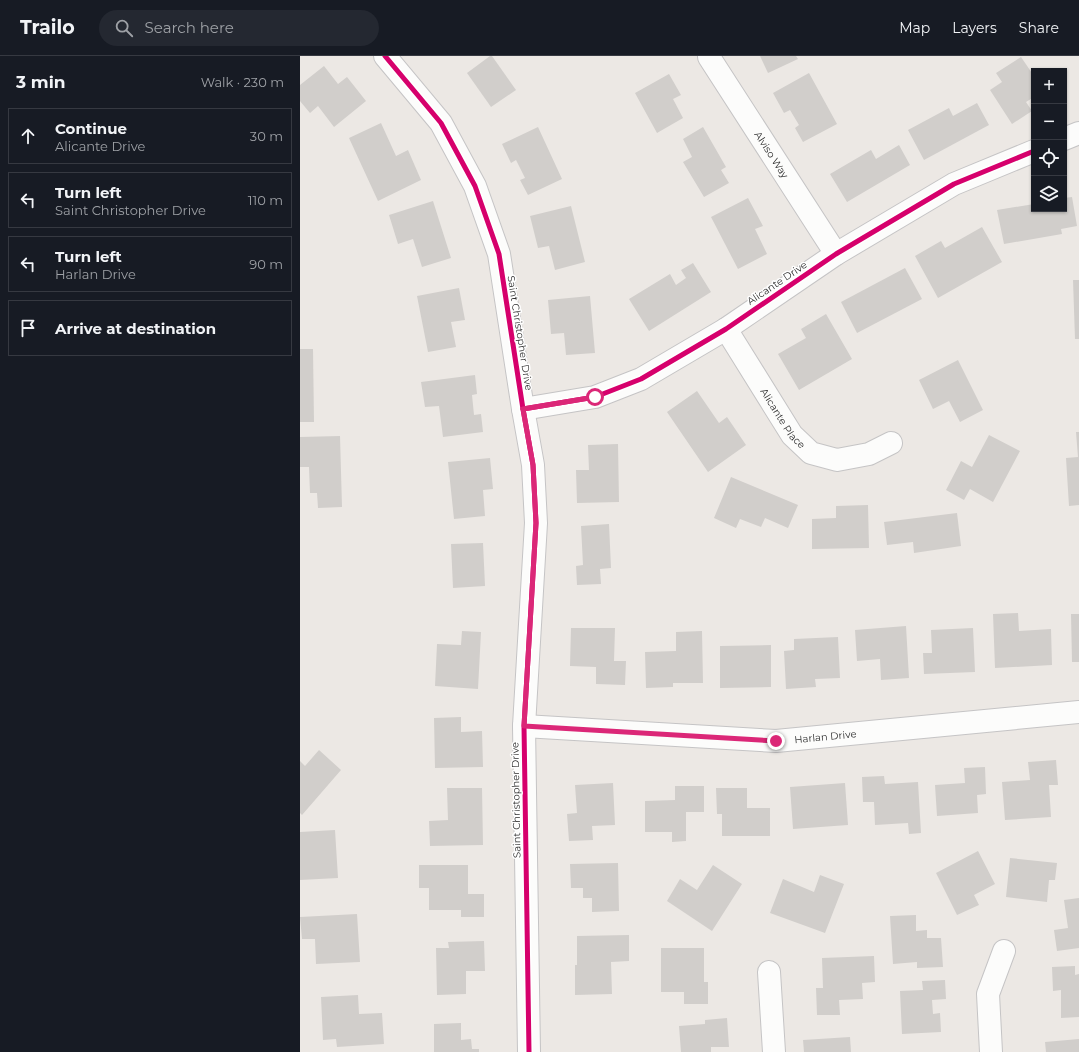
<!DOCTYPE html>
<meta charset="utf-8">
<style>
:root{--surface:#171b24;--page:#242831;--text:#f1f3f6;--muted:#9ea1a6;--line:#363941}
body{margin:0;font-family:Montserrat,sans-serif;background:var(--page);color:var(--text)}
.controls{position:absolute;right:12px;top:12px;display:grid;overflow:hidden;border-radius:0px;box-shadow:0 1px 3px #0004}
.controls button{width:36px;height:36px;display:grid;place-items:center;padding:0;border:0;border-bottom:1px solid var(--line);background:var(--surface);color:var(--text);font:20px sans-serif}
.stop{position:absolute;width:12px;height:12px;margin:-9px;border:3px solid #db2777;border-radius:50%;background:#fff}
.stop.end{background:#db2777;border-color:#fff;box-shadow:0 1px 4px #0008}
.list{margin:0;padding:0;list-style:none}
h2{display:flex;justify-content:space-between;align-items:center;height:52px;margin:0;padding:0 16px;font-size:17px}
h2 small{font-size:13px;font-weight:400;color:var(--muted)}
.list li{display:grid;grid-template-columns:26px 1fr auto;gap:12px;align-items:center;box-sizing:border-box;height:56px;margin:0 8px 8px;padding:0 8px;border:1px solid var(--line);border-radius:0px}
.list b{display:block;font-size:15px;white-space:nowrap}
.list p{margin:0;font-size:13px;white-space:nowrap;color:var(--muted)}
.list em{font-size:13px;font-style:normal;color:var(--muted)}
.icon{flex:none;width:22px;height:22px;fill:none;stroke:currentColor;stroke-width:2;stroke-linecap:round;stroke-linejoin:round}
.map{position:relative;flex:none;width:779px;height:996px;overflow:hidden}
header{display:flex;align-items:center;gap:24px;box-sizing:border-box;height:56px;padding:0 20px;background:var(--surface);border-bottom:1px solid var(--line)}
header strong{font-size:19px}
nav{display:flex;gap:22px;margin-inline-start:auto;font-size:14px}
.search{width:280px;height:36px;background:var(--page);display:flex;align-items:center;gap:10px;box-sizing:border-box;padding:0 14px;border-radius:22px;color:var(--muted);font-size:15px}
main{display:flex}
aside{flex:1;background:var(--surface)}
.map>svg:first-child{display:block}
</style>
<header>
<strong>Trailo</strong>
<div class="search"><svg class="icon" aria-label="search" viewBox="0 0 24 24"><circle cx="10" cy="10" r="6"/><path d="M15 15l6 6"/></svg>Search here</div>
<nav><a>Map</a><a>Layers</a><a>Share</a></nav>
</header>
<main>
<aside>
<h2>3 min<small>Walk · 230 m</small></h2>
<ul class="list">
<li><svg class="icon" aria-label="ahead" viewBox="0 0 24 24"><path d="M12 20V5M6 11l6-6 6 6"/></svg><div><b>Continue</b><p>Alicante Drive</p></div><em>30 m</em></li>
<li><svg class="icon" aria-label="left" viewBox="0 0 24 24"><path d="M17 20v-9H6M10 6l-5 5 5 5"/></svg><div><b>Turn left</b><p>Saint Christopher Drive</p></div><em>110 m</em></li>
<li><svg class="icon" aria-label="left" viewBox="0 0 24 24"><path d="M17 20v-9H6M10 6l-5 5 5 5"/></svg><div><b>Turn left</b><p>Harlan Drive</p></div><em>90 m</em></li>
<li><svg class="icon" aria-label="arrive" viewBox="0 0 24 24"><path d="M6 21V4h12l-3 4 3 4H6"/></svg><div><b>Arrive at destination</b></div></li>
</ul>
</aside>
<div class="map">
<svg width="779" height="996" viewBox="0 0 779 996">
<rect width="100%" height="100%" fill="#ece8e4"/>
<g fill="#d1cecb">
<path d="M 190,0 L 192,0 L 216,34 L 191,51 L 167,17 Z"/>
<path d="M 460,0 L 496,0 L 498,3 L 468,17 Z"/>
<path d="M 721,1 L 734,20 L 734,41 L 726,46 L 732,55 L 712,68 L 690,34 L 702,26 L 696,17 Z"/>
<path d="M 24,10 L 38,28 L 47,21 L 66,45 L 34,71 L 18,50 L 10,57 L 0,45 L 0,29 Z"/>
<path d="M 509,17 L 537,68 L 503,86 L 495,72 L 499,69 L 490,54 L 484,57 L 473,37 Z"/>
<path d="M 369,18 L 381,39 L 373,43 L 383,62 L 357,77 L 335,37 Z"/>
<path d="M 677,47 L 689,69 L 624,104 L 608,74 L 649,52 L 653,60 Z"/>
<path d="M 81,67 L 96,100 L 108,94 L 121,124 L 78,145 L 49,82 Z"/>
<path d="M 238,71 L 262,123 L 228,139 L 220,124 L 225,122 L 216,104 L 211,107 L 202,88 Z"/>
<path d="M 403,71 L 426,111 L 421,114 L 429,127 L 404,141 L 383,106 L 392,101 L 383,83 Z"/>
<path d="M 599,89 L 610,109 L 547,146 L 530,118 L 571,94 L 576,103 Z"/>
<path d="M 772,141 L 777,170 L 761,173 L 762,178 L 704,188 L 697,154 L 734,148 L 734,153 L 764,153 L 764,142 Z"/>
<path d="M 448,142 L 463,170 L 455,173 L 467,198 L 438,213 L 411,161 Z"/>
<path d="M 133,145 L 151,202 L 122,211 L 113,183 L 98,188 L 89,159 Z"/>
<path d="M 271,150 L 285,206 L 255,214 L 249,190 L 238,192 L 230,160 Z"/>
<path d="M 682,171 L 702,206 L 638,242 L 615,200 L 641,185 L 645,192 Z"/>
<path d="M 393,207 L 411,236 L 349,275 L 329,243 L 370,218 L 376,229 L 386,222 L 381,214 Z"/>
<path d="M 605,212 L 622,243 L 557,277 L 541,246 Z"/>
<path d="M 773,224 L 779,224 L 779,283 L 775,283 Z"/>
<path d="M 159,232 L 165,264 L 151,266 L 156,291 L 128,296 L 117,240 Z"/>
<path d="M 290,240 L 295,297 L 266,299 L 264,277 L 251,278 L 248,244 Z"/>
<path d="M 526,258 L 552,303 L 499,334 L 478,298 L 506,282 L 501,273 Z"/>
<path d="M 0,293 L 13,293 L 14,366 L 0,366 Z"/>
<path d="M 658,304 L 683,354 L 660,366 L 649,345 L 633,353 L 619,324 Z"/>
<path d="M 175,319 L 177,338 L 172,339 L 174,359 L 181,358 L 183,376 L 143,381 L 139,350 L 125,351 L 121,326 Z"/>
<path d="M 397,335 L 419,367 L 427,361 L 446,389 L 408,416 L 367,356 Z"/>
<path d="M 776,376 L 779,376 L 779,449 L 769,450 L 766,402 L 778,401 Z"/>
<path d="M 689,379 L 720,395 L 693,446 L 670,433 L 664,444 L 646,434 L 661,405 L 672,411 Z"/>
<path d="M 40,380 L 42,451 L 18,452 L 17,437 L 10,437 L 9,411 L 0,411 L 0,381 Z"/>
<path d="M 318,388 L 319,446 L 277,447 L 276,414 L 289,414 L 288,389 Z"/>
<path d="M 190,402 L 193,433 L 183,434 L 185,460 L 154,463 L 148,406 Z"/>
<path d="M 431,421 L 498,449 L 488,472 L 465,462 L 461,471 L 440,463 L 436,472 L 414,462 Z"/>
<path d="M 568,449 L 569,492 L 512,493 L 512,463 L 536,462 L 536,450 Z"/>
<path d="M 657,457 L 661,490 L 614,497 L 613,486 L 587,489 L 584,466 Z"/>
<path d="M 309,468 L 311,512 L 300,513 L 301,528 L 277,529 L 276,510 L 283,509 L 281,470 Z"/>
<path d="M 183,487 L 185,530 L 153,532 L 151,488 Z"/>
<path d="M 718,557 L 719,575 L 751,573 L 752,609 L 695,612 L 693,558 Z"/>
<path d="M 771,558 L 779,558 L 779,606 L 772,606 Z"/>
<path d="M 606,570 L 609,622 L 581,624 L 580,603 L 557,605 L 555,574 Z"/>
<path d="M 271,572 L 315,572 L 314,605 L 326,605 L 325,629 L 296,628 L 296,611 L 270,610 Z"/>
<path d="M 673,572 L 675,616 L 624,618 L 623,597 L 632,597 L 631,574 Z"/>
<path d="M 162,575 L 181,576 L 178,633 L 135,630 L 137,588 L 161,589 Z"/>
<path d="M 402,575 L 403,627 L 373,627 L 373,631 L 346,632 L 345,596 L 376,595 L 376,576 Z"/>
<path d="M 538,581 L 540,622 L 515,623 L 516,631 L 486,633 L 484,595 L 494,594 L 494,583 Z"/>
<path d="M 471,589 L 471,631 L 420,632 L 420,590 Z"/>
<path d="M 161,661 L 161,676 L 182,675 L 183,711 L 135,712 L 134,662 Z"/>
<path d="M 19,694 L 41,714 L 2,759 L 0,757 L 0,705 L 5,710 Z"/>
<path d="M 756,704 L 758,729 L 749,729 L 751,761 L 705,764 L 702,726 L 730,724 L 728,706 Z"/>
<path d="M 685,711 L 686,738 L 677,739 L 678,757 L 637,760 L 635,729 L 665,727 L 664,712 Z"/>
<path d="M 584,720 L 585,728 L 618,726 L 621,777 L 609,778 L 608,767 L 575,769 L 574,746 L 563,746 L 562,721 Z"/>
<path d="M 313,727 L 315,769 L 292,770 L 293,784 L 269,785 L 267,758 L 277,757 L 275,729 Z"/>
<path d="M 545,727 L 548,769 L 493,773 L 490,731 Z"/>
<path d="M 375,730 L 404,730 L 404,756 L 386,756 L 386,785 L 372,786 L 372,776 L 345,776 L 345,745 L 375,744 Z"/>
<path d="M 147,732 L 182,732 L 183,789 L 130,790 L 129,765 L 148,764 Z"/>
<path d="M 416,732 L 447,732 L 447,752 L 470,752 L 470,780 L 422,780 L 422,758 L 417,758 Z"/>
<path d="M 35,774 L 38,822 L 0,824 L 0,776 Z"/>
<path d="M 678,795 L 695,828 L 674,839 L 679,849 L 657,859 L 636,817 Z"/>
<path d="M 710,802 L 757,807 L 755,824 L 749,824 L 747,846 L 706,841 Z"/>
<path d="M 318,807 L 319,855 L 292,856 L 292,842 L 283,842 L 283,832 L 271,832 L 270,808 Z"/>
<path d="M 119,809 L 168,809 L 168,838 L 184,838 L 184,861 L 161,861 L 161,854 L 129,854 L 129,832 L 119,832 Z"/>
<path d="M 413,809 L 442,828 L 412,875 L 367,845 L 380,823 L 397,834 Z"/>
<path d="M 520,819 L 544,828 L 525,877 L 470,857 L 483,823 L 514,836 Z"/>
<path d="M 779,842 L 779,892 L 757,895 L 754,874 L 768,872 L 764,844 Z"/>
<path d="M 57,858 L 60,906 L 16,908 L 15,883 L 2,883 L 0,861 Z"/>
<path d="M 616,859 L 616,875 L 627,874 L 627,882 L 641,882 L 643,911 L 617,912 L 617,906 L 593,908 L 590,860 Z"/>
<path d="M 329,879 L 329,905 L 311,906 L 312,938 L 275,939 L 275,909 L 277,909 L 277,880 Z"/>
<path d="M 184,885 L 185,915 L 166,915 L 166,938 L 137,939 L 136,892 L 149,892 L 148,886 Z"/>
<path d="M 361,892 L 404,892 L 404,926 L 408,926 L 408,948 L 384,948 L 384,936 L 361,936 Z"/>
<path d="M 574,900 L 575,926 L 562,927 L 563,943 L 539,944 L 540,959 L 517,959 L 516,932 L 523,932 L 522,902 Z"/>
<path d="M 775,910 L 775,919 L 779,918 L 779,961 L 761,962 L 761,934 L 753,935 L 752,911 Z"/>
<path d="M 645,924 L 646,943 L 632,944 L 633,958 L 640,957 L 641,976 L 602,978 L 600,935 L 623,934 L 622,925 Z"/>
<path d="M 58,939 L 59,958 L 82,957 L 84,988 L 37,991 L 36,983 L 23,984 L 21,941 Z"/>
<path d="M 427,962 L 429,991 L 411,991 L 411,996 L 381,996 L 379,970 L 405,968 L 405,964 Z"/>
<path d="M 161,967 L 161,984 L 171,983 L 172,993 L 179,993 L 179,996 L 134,996 L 134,968 Z"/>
<path d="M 550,981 L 551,996 L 504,996 L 503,984 Z"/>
<path d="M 779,983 L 779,996 L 746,996 L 745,986 Z"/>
</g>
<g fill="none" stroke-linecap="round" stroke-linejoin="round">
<defs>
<g id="minor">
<path d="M 85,0 L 141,67 L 175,130 L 199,198 L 223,353 L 233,409 L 236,467 L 224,670 L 229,996"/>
<path id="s1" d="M 409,0 L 409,1 L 536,198"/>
<path d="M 764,83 L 779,77"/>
<path id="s2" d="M 426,273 L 492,379 L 511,397 L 537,404 L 569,398 L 591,387"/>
<path d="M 223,353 L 295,341 L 341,323 L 426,273 L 536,198 L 654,128 L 734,95"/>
<path id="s3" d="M 224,670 L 476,685 L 779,656"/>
<path d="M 469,916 L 474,996"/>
<path d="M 691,996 L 688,938 L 704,895"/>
</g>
</defs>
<use href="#minor" stroke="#c5c4c5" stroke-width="24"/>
<use href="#minor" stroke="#fcfcfb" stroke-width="22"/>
<defs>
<g id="cycleway">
<path d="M 85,0 L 141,67 L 175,130 L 199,198 L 223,353 L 233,409 L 236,467 L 224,670 L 229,996"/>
<path d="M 223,353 L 295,341 L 341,323 L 426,273 L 536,198 L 654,128 L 734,95"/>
</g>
</defs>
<use href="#cycleway" stroke="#fff" stroke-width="8"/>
<use href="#cycleway" stroke="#d6006c" stroke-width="5"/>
</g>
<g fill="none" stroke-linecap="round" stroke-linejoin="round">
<path stroke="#db2777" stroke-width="5" d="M 295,341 L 223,353 L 233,409 L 236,467 L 224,670 L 476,685"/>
</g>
<g text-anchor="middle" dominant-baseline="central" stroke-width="3" stroke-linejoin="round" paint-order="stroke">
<g font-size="10" fill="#2e2e2e" stroke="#fff">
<text stroke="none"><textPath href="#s1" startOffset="117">Alviso Way</textPath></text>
<text transform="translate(477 227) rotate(-34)">Alicante Drive</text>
<text transform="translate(220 277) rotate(81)">Saint Christopher Drive</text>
<text stroke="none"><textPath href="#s2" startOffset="106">Alicante Place</textPath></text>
<text stroke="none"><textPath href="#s3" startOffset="302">Harlan Drive</textPath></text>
<text transform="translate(216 744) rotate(-91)">Saint Christopher Drive</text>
</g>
</g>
</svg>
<div class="controls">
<button>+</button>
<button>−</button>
<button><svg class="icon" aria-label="locate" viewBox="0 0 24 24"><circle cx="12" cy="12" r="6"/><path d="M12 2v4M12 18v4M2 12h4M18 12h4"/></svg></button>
<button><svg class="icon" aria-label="layers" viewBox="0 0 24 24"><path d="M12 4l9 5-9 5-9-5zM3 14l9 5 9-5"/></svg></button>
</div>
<div class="stop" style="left:295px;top:341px"></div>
<div class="stop end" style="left:476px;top:685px"></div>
</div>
</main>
